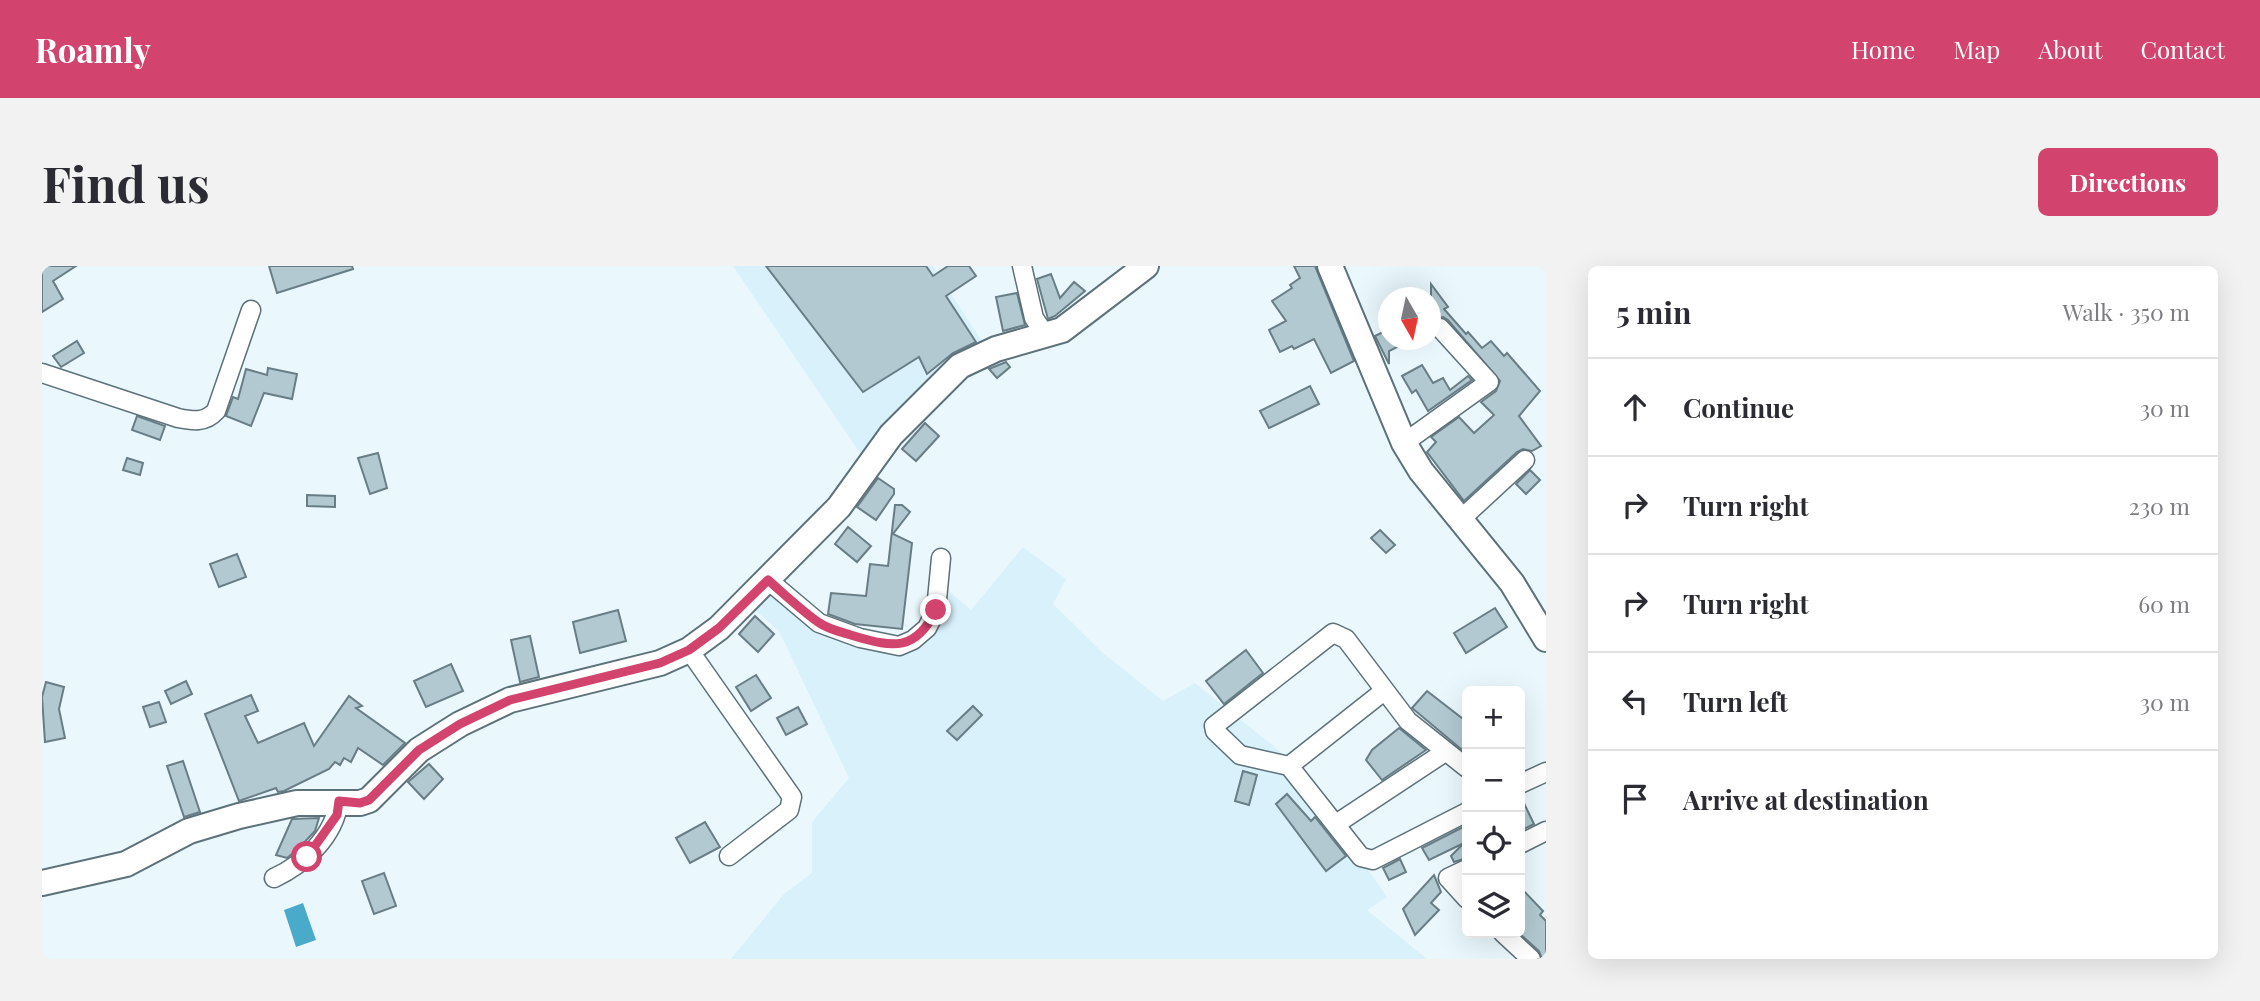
<!DOCTYPE html>
<meta charset="utf-8">
<style>
:root{--surface:#fff;--page:#f2f2f3;--text:#2b2b33;--muted:#7c7c81;--line:#e1e1e2;--accent:#d2436e}
body{margin:0;font-family:"Playfair Display",serif;background:var(--page);color:var(--text)}
.controls{position:absolute;right:21px;bottom:21px;display:grid;overflow:hidden;border-radius:10px;box-shadow:0 7px 28px #0002}
.controls button{width:63px;height:63px;display:grid;place-items:center;padding:0;border:0;border-bottom:2px solid var(--line);background:var(--surface);color:var(--text);font:35px sans-serif}
.compass{position:absolute;left:1336px;top:21px;width:63px;height:63px;border-radius:50%;background:var(--surface);box-shadow:0 7px 28px #0002;rotate:171deg}
.stop{position:absolute;width:21px;height:21px;margin:-16px;border:5px solid #d2436e;border-radius:50%;background:#fff}
.stop.end{background:#d2436e;border-color:#fff;box-shadow:0 2px 7px #0008}
.list{margin:0;padding:0;list-style:none}
h2{display:flex;justify-content:space-between;align-items:center;height:91px;margin:0;padding:0 28px;font-size:30px}
h2 small{font-size:23px;font-weight:400;color:var(--muted)}
.list li{display:grid;grid-template-columns:46px 1fr auto;gap:21px;align-items:center;box-sizing:border-box;height:98px;padding:0 28px;border-top:2px solid var(--line)}
.list b{display:block;font-size:26px;white-space:nowrap}
.list em{font-size:23px;font-style:normal;color:var(--muted)}
.icon{flex:none;width:38px;height:38px;fill:none;stroke:currentColor;stroke-width:2;stroke-linecap:round;stroke-linejoin:round}
.map{position:relative;flex:none;width:1504px;height:693px;overflow:hidden;border-radius:10px}
header{display:flex;align-items:center;gap:42px;box-sizing:border-box;height:98px;padding:0 35px;background:var(--accent);color:#fff}
header strong{font-size:33px}
nav{display:flex;gap:38px;margin-inline-start:auto;font-size:24px}
.intro{display:flex;align-items:center;justify-content:space-between;box-sizing:border-box;height:168px;padding:0 42px}
h1{margin:0;font-size:49px}
.button{padding:18px 32px;border-radius:10px;background:var(--accent);color:#fff;font-size:24px;font-weight:700}
main{display:flex;gap:42px;padding:0 42px}
aside{flex:1;background:var(--surface);border-radius:10px;box-shadow:0 7px 28px #0002}
.map>svg:first-child{display:block}
</style>
<header>
<strong>Roamly</strong>
<nav><a>Home</a><a>Map</a><a>About</a><a>Contact</a></nav>
</header>
<div class="intro"><h1>Find us</h1><a class="button">Directions</a></div>
<main>
<div class="map">
<svg width="1504" height="693" viewBox="0 0 1504 693">
<rect width="100%" height="100%" fill="#eaf8fd"/>
<g fill="#d8f1fb">
<path d="M 691,0 L 891,0 L 945,83 L 820,190 Z"/>
<path d="M 981,281 L 1024,313 L 1011,338 L 1061,387 L 1121,435 L 1153,417 L 1250,495 L 1345,631 L 1325,644 L 1385,693 L 689,693 L 742,628 L 770,607 L 770,556 L 807,512 L 737,365 L 711,342 L 726,324 L 816,379 L 891,367 L 902,321 L 929,344 Z"/>
</g>
<path fill="#4aaaca" d="M 261,637 L 274,674 L 254,681 L 242,644 Z"/>
<g fill="#b2c9d2" stroke="#687d85" stroke-width="2">
<path d="M 0,0 L 34,0 L 11,15 L 21,33 L 0,46 Z"/>
<path d="M 227,0 L 310,0 L 311,3 L 235,27 Z"/>
<path d="M 724,0 L 884,0 L 891,10 L 906,0 L 927,0 L 934,10 L 904,30 L 934,76 L 911,87 L 885,108 L 877,91 L 821,126 Z"/>
<path d="M 1252,0 L 1273,0 L 1312,95 L 1289,107 L 1272,73 L 1252,83 L 1250,80 L 1238,86 L 1227,64 L 1244,55 L 1230,35 L 1250,22 L 1248,19 L 1258,12 Z"/>
<path d="M 1009,8 L 1018,32 L 1032,16 L 1043,25 L 1013,50 L 1006,53 L 995,13 Z"/>
<path d="M 1389,18 L 1406,41 L 1402,43 L 1424,68 L 1426,66 L 1440,82 L 1449,75 L 1462,90 L 1465,87 L 1498,125 L 1477,150 L 1499,180 L 1490,185 L 1481,183 L 1475,186 L 1422,235 L 1385,186 L 1394,176 L 1389,171 L 1417,151 L 1432,167 L 1452,149 L 1439,136 L 1454,125 L 1458,115 L 1406,54 L 1401,51 L 1391,53 L 1389,49 Z"/>
<path d="M 975,27 L 983,59 L 961,65 L 954,31 Z"/>
<path d="M 1347,63 L 1347,74 L 1369,74 L 1347,85 L 1347,98 L 1333,70 Z"/>
<path d="M 35,75 L 42,87 L 19,101 L 11,90 Z"/>
<path d="M 964,96 L 968,101 L 955,112 L 947,103 Z"/>
<path d="M 1380,99 L 1391,117 L 1401,112 L 1408,124 L 1426,110 L 1430,114 L 1386,145 L 1374,124 L 1370,127 L 1360,110 Z"/>
<path d="M 226,102 L 255,108 L 250,133 L 222,127 L 209,160 L 184,150 L 191,131 L 196,133 L 204,103 L 225,109 Z"/>
<path d="M 1268,120 L 1277,138 L 1227,162 L 1218,145 Z"/>
<path d="M 95,150 L 123,160 L 118,174 L 90,164 Z"/>
<path d="M 883,157 L 897,170 L 874,195 L 860,183 Z"/>
<path d="M 336,187 L 345,222 L 328,228 L 316,192 Z"/>
<path d="M 85,192 L 101,197 L 98,209 L 81,204 Z"/>
<path d="M 1488,204 L 1498,214 L 1484,228 L 1474,218 Z"/>
<path d="M 836,212 L 852,223 L 852,228 L 834,254 L 815,241 Z"/>
<path d="M 265,229 L 293,230 L 293,241 L 265,240 Z"/>
<path d="M 853,239 L 860,239 L 868,246 L 851,268 L 870,277 L 860,363 L 813,358 L 786,348 L 789,327 L 824,330 L 828,298 L 846,300 Z"/>
<path d="M 806,261 L 829,280 L 815,296 L 793,278 Z"/>
<path d="M 1338,264 L 1353,279 L 1344,287 L 1329,272 Z"/>
<path d="M 195,288 L 204,311 L 177,321 L 168,298 Z"/>
<path d="M 1453,342 L 1465,361 L 1424,387 L 1412,367 Z"/>
<path d="M 576,344 L 584,375 L 538,387 L 531,356 Z"/>
<path d="M 713,350 L 732,368 L 716,386 L 697,368 Z"/>
<path d="M 488,370 L 497,411 L 478,416 L 469,374 Z"/>
<path d="M 1204,384 L 1221,407 L 1182,438 L 1164,415 Z"/>
<path d="M 409,398 L 421,425 L 384,441 L 372,415 Z"/>
<path d="M 714,409 L 729,432 L 709,445 L 694,421 Z"/>
<path d="M 144,415 L 150,428 L 129,438 L 123,425 Z"/>
<path d="M 4,416 L 22,421 L 17,443 L 23,472 L 3,476 L 0,431 Z"/>
<path d="M 1385,425 L 1425,456 L 1425,488 L 1370,442 Z"/>
<path d="M 209,429 L 216,445 L 203,450 L 216,477 L 262,457 L 272,480 L 307,430 L 320,440 L 314,442 L 363,477 L 341,499 L 316,482 L 309,496 L 302,492 L 298,499 L 293,496 L 287,503 L 242,525 L 236,526 L 234,522 L 197,535 L 163,448 Z"/>
<path d="M 117,436 L 124,456 L 108,461 L 101,441 Z"/>
<path d="M 931,440 L 940,449 L 915,474 L 905,465 Z"/>
<path d="M 756,441 L 765,458 L 744,469 L 735,452 Z"/>
<path d="M 1357,462 L 1384,484 L 1340,514 L 1324,494 L 1330,484 Z"/>
<path d="M 141,495 L 158,546 L 142,551 L 125,500 Z"/>
<path d="M 387,498 L 401,513 L 382,533 L 366,516 Z"/>
<path d="M 1201,505 L 1215,509 L 1207,539 L 1193,535 Z"/>
<path d="M 1245,528 L 1269,555 L 1273,551 L 1304,590 L 1284,605 L 1234,538 Z"/>
<path d="M 1478,529 L 1492,558 L 1478,565 Z"/>
<path d="M 277,552 L 273,565 L 257,582 L 245,592 L 234,589 L 250,553 Z"/>
<path d="M 663,556 L 678,581 L 648,597 L 634,572 Z"/>
<path d="M 1425,559 L 1425,592 L 1412,596 L 1409,590 L 1422,577 L 1387,594 L 1380,582 Z"/>
<path d="M 1358,593 L 1364,606 L 1347,614 L 1341,602 Z"/>
<path d="M 342,607 L 354,640 L 332,648 L 320,615 Z"/>
<path d="M 1392,609 L 1399,626 L 1389,637 L 1397,644 L 1373,669 L 1361,643 Z"/>
<path d="M 1478,621 L 1501,645 L 1498,649 L 1504,655 L 1504,693 L 1500,693 L 1497,685 L 1477,667 Z"/>
</g>
<g fill="none" stroke-linecap="round" stroke-linejoin="round">
<defs>
<g id="street">
<path d="M 980,0 L 992,52 L 1004,70"/>
<path d="M 0,107 L 136,152 C 151,155 163,157 174,145 L 209,44"/>
<path d="M 1362,177 L 1447,116 L 1398,62"/>
<path d="M 1419,253 L 1483,194"/>
<path d="M 726,314 L 777,357 L 818,372 L 857,380 L 871,374 L 885,362 L 894,344 L 899,292"/>
<path d="M 647,384 L 750,531 L 747,544 L 687,590"/>
<path d="M 1247,500 L 1342,425"/>
<path d="M 1425,502 L 1366,455 L 1304,373 L 1291,367 L 1172,460 L 1173,465 L 1198,489 L 1247,500 L 1319,591 L 1331,594 L 1425,546"/>
<path d="M 1478,518 L 1504,506"/>
<path d="M 1294,558 L 1403,486"/>
<path d="M 1478,578 L 1504,565"/>
<path d="M 1425,603 L 1406,612 L 1425,633"/>
<path d="M 232,612 C 262,598 292,571 297,535"/>
<path d="M 1461,667 L 1489,693"/>
</g>
<g id="secondary">
<path d="M 1288,0 L 1362,177 L 1379,205 L 1470,317 L 1504,373"/>
<path d="M 0,617 L 84,598 L 147,565 L 197,550 L 255,537 L 318,537 L 327,534 L 377,484 L 418,458 L 468,434 L 618,397 L 647,384 L 677,362 L 797,241 L 849,169 L 918,100 L 954,83 L 1020,64 L 1104,0"/>
</g>
</defs>
<use href="#street" stroke="#5c7179" stroke-width="21"/>
<use href="#secondary" stroke="#5c7179" stroke-width="28"/>
<use href="#street" stroke="#fff" stroke-width="18"/>
<use href="#secondary" stroke="#fff" stroke-width="24"/>
</g>
<g fill="none" stroke-linecap="round" stroke-linejoin="round">
<path stroke="#d2436e" stroke-width="9" d="M 265,591 L 295,549 L 297,535 L 318,537 L 327,534 L 377,484 L 418,458 L 468,434 L 618,397 L 647,384 L 677,362 L 726,314 C 742,328 759,344 776,356 C 787,364 800,366 812,370 C 852,382 874,385 894,344"/>
</g>
</svg>
<div class="controls">
<button>+</button>
<button>−</button>
<button><svg class="icon" aria-label="locate" viewBox="0 0 24 24"><circle cx="12" cy="12" r="6"/><path d="M12 2v4M12 18v4M2 12h4M18 12h4"/></svg></button>
<button><svg class="icon" aria-label="layers" viewBox="0 0 24 24"><path d="M12 4l9 5-9 5-9-5zM3 14l9 5 9-5"/></svg></button>
</div>
<svg class="compass" viewBox="-18 -18 36 36"><path d="M0-13l5 13h-10z" fill="#e53935"/><path d="M0 13l5-13h-10z" fill="#7c7c81"/></svg>
<div class="stop" style="left:265px;top:591px"></div>
<div class="stop end" style="left:894px;top:344px"></div>
</div>
<aside>
<h2>5 min<small>Walk · 350 m</small></h2>
<ul class="list">
<li><svg class="icon" aria-label="ahead" viewBox="0 0 24 24"><path d="M12 20V5M6 11l6-6 6 6"/></svg><div><b>Continue</b></div><em>30 m</em></li>
<li><svg class="icon" aria-label="right" viewBox="0 0 24 24"><path d="M7 20v-9h11M14 6l5 5-5 5"/></svg><div><b>Turn right</b></div><em>230 m</em></li>
<li><svg class="icon" aria-label="right" viewBox="0 0 24 24"><path d="M7 20v-9h11M14 6l5 5-5 5"/></svg><div><b>Turn right</b></div><em>60 m</em></li>
<li><svg class="icon" aria-label="left" viewBox="0 0 24 24"><path d="M17 20v-9H6M10 6l-5 5 5 5"/></svg><div><b>Turn left</b></div><em>30 m</em></li>
<li><svg class="icon" aria-label="arrive" viewBox="0 0 24 24"><path d="M6 21V4h12l-3 4 3 4H6"/></svg><div><b>Arrive at destination</b></div></li>
</ul>
</aside>
</main>
